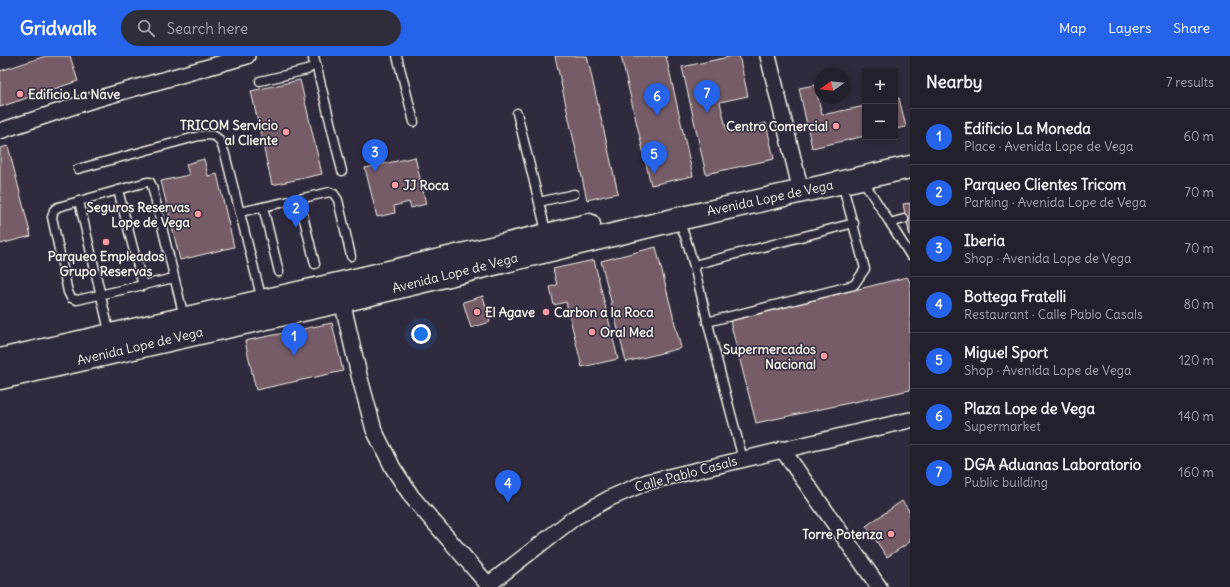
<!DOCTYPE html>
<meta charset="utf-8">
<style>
:root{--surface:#23202e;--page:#2f2d3a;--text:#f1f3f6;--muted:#a3a3aa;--line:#403e4a;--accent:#2563eb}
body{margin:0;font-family:Delius,sans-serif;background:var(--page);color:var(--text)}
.controls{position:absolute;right:12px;top:12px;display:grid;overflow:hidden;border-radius:0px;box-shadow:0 2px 6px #0003}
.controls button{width:36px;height:36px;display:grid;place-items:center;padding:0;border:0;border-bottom:1px solid var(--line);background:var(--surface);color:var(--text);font:20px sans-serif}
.compass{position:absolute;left:814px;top:12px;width:36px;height:36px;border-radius:50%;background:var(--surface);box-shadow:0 2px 6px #0003;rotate:255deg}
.you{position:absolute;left:421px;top:278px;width:14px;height:14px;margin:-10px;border:3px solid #fff;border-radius:50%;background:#1a73e8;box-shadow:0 0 0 6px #1a73e833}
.badge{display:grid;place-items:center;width:26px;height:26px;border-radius:50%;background:var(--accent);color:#fff;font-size:13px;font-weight:700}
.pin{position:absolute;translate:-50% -33px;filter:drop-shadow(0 1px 2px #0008)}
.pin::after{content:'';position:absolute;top:21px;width:14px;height:12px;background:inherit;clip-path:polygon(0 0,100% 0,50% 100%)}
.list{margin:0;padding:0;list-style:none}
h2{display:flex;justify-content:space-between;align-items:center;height:52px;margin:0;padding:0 16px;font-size:17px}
h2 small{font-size:13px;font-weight:400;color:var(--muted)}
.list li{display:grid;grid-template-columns:26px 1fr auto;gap:12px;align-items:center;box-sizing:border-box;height:56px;padding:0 16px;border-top:1px solid var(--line)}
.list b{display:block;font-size:15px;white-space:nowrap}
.list p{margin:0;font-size:13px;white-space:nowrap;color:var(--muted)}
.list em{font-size:13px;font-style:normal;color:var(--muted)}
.icon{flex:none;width:22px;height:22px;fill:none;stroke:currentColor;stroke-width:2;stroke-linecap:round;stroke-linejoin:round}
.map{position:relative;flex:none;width:910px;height:531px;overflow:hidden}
header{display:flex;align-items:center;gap:24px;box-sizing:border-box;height:56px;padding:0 20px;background:var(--accent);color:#fff}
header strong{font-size:19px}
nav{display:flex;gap:22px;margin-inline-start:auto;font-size:14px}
.search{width:280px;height:36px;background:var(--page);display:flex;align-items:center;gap:10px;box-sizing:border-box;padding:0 14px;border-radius:22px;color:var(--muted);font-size:15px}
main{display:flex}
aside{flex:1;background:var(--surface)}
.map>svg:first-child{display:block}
</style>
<header>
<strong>Gridwalk</strong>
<div class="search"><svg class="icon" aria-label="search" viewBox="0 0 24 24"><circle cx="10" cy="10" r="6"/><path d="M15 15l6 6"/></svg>Search here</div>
<nav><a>Map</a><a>Layers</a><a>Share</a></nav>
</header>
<main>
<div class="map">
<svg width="910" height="531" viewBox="0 0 910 531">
<rect width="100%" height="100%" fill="#2f2a3d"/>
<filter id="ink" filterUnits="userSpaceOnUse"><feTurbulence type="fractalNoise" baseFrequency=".025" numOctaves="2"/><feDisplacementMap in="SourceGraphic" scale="8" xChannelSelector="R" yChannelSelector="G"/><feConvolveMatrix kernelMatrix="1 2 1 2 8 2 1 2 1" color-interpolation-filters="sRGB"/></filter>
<g filter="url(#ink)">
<g fill="#745c66" stroke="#f4f1e8">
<path d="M 46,0 L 70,0 L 78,25 L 0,51 L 0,15 Z"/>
<path d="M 555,0 L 587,0 L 618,137 L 587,144 Z"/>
<path d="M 621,0 L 666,0 L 693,120 L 651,129 Z"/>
<path d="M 733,0 L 739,0 L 748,40 L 720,46 L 727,76 L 766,67 L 774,103 L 706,118 L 682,11 Z"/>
<path d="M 300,24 L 322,118 L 272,129 L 251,35 Z"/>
<path d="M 815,29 L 822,59 L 865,50 L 865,80 L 812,92 L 799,32 Z"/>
<path d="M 899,42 L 906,71 L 895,73 L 895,43 Z"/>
<path d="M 8,90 L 31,180 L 0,188 L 0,92 Z"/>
<path d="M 415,101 L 426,148 L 411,152 L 409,146 L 394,150 L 395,157 L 377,161 L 365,112 Z"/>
<path d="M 204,103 L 208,120 L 217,118 L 234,191 L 180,204 L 161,125 L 189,119 L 186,108 Z"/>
<path d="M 910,147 L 910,181 L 903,148 Z"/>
<path d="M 656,191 L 681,292 L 626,306 L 601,205 Z"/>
<path d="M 594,204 L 618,303 L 582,311 L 566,246 L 554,249 L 550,231 L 557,229 L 553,213 Z"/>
<path d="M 907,221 L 910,226 L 910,334 L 756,367 L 730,265 Z"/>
<path d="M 483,240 L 490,266 L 471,272 L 463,246 Z"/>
<path d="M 332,267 L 343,315 L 256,334 L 245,285 Z"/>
<path d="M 902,445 L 910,456 L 910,486 L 887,501 L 866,470 Z"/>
</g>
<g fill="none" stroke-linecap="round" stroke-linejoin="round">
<defs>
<g id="lane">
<path d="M 314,0 L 342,115"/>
<path d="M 397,0 L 414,66"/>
<path d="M 260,25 L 307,14 L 314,9 L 313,3"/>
<path d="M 517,57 L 547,179"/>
<path d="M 78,113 L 199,80 C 218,77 219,81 225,98 L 262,244"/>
<path d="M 862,123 L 890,167 L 904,163"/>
<path d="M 118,134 L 143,230"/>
<path d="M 299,143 L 315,208"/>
<path d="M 79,145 L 110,279"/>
<path d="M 539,146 L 574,138"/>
<path d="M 263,151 L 279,216"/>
<path d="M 240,156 L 330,136 L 334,138 L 338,144 L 351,200"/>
<path d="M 679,165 C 693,198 699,233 708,267 C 719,313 731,358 743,403"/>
<path d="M 890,167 L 910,199"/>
<path d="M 694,209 L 854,167"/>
<path d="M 174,222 L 77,244 L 71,242 L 68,236 L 52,161 L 54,154 L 58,151 L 147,126 L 150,126 L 152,130 L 184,261"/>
<path d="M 707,266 L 854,229 L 865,213 L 842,127"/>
</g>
<g id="street">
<path d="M 768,0 L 801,135"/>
<path d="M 0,75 L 93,44 L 247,0"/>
<path d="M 340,236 L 359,319 L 374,374 L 393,412 L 412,441 L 490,531"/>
<path d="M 782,393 L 879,531"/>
<path d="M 488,529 L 574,462 L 610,442 L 647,426 L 910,364"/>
</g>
<g id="secondary">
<path d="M 0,304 L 338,228 L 589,169"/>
<path d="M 0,322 L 342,245 L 678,163 L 910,111"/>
</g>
</defs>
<use href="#lane" stroke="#f4f1e8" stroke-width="11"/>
<use href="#street" stroke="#f4f1e8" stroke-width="18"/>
<use href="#secondary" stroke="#f4f1e8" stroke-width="25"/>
<use href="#lane" stroke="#2f2a3d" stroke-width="8"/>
<use href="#street" stroke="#2f2a3d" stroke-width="15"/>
<use href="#secondary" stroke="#2f2a3d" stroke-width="22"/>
</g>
</g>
<g fill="#ff9aa2" stroke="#2f2a3d" stroke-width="1.5">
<circle cx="20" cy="38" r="4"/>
<circle cx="836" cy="70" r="4"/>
<circle cx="286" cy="76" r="4"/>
<circle cx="395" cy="129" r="4"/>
<circle cx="198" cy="158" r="4"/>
<circle cx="106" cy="186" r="4"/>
<circle cx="477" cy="256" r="4"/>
<circle cx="546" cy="256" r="4"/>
<circle cx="592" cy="276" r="4"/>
<circle cx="824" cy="300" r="4"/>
<circle cx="891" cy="478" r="4"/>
</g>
<g text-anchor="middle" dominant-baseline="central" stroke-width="3" stroke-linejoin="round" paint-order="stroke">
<g font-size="13" font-weight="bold" fill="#f4f1e8" stroke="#2f2a3d" text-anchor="start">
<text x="28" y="38">Edificio La Nave</text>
<text x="278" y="69" text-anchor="end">TRICOM Servicio<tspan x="278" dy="15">al Cliente</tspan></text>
<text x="828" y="70" text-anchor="end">Centro Comercial</text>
<text x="403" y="129">JJ Roca</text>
<text x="190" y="151" text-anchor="end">Seguros Reservas<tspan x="190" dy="15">Lope de Vega</tspan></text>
<text x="106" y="200" text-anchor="middle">Parqueo Empleados<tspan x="106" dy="15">Grupo Reservas</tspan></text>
<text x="485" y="256">El Agave</text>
<text x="554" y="256">Carbon a la Roca</text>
<text x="600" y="276">Oral Med</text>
<text x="816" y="293" text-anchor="end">Supermercados<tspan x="816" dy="15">Nacional</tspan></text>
<text x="883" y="478" text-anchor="end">Torre Potenza</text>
</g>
<g font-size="13" fill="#f4f1e8" stroke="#2f2a3d">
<text transform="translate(770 142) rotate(-12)">Avenida Lope de Vega</text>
<text transform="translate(455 217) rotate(-14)">Avenida Lope de Vega</text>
<text transform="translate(140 290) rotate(-13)">Avenida Lope de Vega</text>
<text transform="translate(686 418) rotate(-15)">Calle Pablo Casals</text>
</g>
</g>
</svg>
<div class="controls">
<button>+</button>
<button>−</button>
</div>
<svg class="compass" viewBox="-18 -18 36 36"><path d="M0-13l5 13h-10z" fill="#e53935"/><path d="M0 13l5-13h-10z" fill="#a3a3aa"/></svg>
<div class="you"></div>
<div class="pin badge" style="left:294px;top:300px">1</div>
<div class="pin badge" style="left:296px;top:172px">2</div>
<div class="pin badge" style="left:375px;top:116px">3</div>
<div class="pin badge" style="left:508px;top:447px">4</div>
<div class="pin badge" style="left:654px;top:118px">5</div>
<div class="pin badge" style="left:657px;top:60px">6</div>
<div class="pin badge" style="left:707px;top:57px">7</div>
</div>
<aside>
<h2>Nearby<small>7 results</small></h2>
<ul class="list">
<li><span class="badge">1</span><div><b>Edificio La Moneda</b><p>Place · Avenida Lope de Vega</p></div><em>60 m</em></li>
<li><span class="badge">2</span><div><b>Parqueo Clientes Tricom</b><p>Parking · Avenida Lope de Vega</p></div><em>70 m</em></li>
<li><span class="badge">3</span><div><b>Iberia</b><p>Shop · Avenida Lope de Vega</p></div><em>70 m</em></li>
<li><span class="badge">4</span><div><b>Bottega Fratelli</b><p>Restaurant · Calle Pablo Casals</p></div><em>80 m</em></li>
<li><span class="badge">5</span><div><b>Miguel Sport</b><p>Shop · Avenida Lope de Vega</p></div><em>120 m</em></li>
<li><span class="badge">6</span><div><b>Plaza Lope de Vega</b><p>Supermarket</p></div><em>140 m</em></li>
<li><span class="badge">7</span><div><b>DGA Aduanas Laboratorio</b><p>Public building</p></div><em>160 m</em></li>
</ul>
</aside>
</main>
